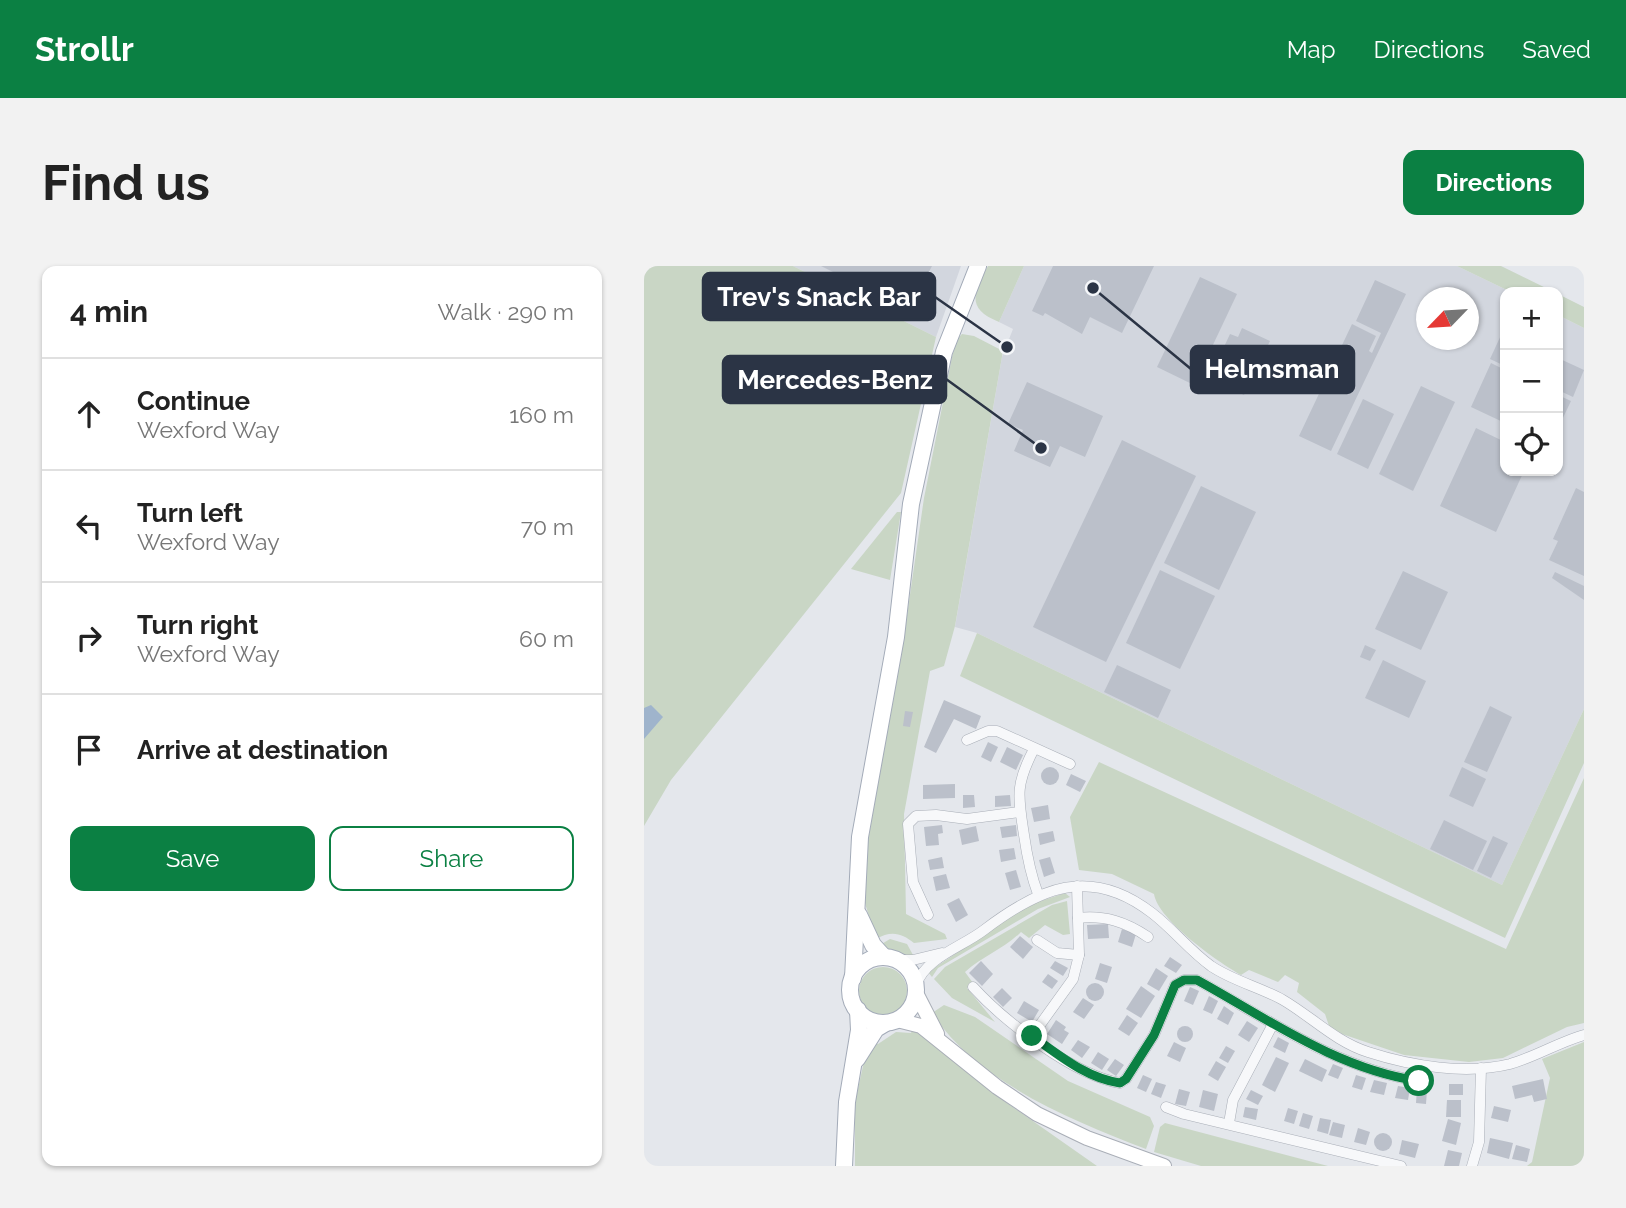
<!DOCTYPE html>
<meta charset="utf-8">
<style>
:root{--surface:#fff;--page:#f2f2f2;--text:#222;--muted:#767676;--line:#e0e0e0;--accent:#0b8043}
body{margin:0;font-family:Raleway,sans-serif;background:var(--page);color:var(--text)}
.controls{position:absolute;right:21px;top:21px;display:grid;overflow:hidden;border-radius:14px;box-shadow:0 2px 5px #0004}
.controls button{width:63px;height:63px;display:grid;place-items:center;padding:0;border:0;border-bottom:2px solid var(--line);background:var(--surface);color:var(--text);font:35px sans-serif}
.compass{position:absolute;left:772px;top:21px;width:63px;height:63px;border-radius:50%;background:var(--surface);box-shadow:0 2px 5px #0004;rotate:245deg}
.stop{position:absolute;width:21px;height:21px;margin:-16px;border:5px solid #0b8043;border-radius:50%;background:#fff}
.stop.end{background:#0b8043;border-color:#fff;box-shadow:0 2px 7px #0008}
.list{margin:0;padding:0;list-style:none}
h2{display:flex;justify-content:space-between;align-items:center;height:91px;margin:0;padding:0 28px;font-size:30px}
h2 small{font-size:23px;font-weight:400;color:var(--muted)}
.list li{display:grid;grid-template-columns:46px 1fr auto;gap:21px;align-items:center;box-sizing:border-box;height:112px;padding:0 28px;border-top:2px solid var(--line)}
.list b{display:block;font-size:26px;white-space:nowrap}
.list p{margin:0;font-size:23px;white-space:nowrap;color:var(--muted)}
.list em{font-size:23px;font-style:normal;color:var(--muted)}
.actions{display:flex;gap:14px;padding:21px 28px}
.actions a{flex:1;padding:16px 0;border:2px solid var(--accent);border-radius:14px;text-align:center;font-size:24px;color:var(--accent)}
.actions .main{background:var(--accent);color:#fff}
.icon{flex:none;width:38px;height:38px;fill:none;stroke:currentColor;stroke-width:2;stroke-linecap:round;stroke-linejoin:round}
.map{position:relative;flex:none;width:940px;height:900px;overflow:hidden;border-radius:14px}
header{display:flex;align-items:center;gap:42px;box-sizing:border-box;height:98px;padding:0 35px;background:var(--accent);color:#fff}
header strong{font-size:33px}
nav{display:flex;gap:38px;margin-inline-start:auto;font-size:24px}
.intro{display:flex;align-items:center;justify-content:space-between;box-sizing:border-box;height:168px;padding:0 42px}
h1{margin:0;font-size:49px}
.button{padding:18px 32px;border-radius:14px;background:var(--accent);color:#fff;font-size:24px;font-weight:700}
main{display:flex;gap:42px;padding:0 42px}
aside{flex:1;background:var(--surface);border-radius:14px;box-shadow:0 2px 5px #0004}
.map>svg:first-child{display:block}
</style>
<header>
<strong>Strollr</strong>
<nav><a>Map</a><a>Directions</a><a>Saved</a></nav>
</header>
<div class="intro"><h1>Find us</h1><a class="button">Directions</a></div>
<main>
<aside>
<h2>4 min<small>Walk · 290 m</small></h2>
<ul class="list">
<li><svg class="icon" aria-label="ahead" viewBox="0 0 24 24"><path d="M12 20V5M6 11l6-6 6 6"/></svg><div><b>Continue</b><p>Wexford Way</p></div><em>160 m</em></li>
<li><svg class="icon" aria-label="left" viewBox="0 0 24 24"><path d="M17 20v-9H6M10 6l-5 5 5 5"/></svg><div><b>Turn left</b><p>Wexford Way</p></div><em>70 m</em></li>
<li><svg class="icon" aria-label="right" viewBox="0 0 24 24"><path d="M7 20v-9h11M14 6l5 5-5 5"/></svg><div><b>Turn right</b><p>Wexford Way</p></div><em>60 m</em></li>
<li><svg class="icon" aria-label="arrive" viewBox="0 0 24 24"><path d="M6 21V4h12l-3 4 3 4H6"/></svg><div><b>Arrive at destination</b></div></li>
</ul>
<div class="actions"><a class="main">Save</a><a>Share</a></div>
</aside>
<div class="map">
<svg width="940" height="900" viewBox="0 0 940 900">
<rect width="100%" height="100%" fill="#e4e7ec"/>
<g fill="#d2d6de" fill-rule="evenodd">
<path d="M 149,0 L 317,0 L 292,71 Z"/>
<path d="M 380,0 L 813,0 L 867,26 L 861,26 L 861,205 L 914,205 L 914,49 L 940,62 L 940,443 L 858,619 L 333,367 L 311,361 L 358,91 L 369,63 L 355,56 ZM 782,32 L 824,32 L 824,74 L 782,74 Z"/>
</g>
<g fill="#c9d6c5">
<path d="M 0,0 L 149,0 L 292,71 L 257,227 L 27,514 L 0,560 Z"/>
<path d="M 344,0 L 380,0 L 355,56 C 322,43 329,27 344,0 Z"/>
<path d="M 813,0 L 857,0 L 910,26 L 867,26 Z"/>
<path d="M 914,28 L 940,41 L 940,62 L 914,49 Z"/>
<path d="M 318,68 L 330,70 L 359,85 L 311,360 L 300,400 L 286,405 L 260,548 L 262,648 L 301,668 L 303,673 L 270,677 C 258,667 247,664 232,673 L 220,634 L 219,602 L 257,391 L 280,232 L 308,91 L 313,73 Z"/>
<path d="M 253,246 L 257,246 L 246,314 L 207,303 Z"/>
<path d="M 333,367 L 858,619 L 940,443 L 940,497 L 861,672 L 316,410 Z"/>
<path d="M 455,496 L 862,683 L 940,512 L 940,757 L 923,761 L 859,792 L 825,796 L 760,789 L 698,768 L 685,760 L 681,748 L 653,726 L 655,717 L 641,709 L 634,716 L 605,704 L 597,709 C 574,696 514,654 510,628 L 468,608 L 435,604 L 426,551 Z"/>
<path d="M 421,627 L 426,631 L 394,643 L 294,702 L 288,711 L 284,706 L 385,639 Z"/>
<path d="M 423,635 L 426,668 L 419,669 L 401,659 L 385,672 L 377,666 C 360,683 339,690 321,706 L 329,717 L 323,722 L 351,756 L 308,732 L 290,713 L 301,701 L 408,639 Z"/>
<path d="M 246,673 L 263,678 L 269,689 L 254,690 L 236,679 Z"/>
<circle cx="239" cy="725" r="24"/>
<path d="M 300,739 L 331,751 L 424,815 L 506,851 L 510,860 L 502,883 C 427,854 333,816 288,747 Z"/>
<path d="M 269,762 L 353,830 L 453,900 L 211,900 L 211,851 L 208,850 L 221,791 L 229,775 L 234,778 L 252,766 L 267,767 Z"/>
<path d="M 940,776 L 940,900 L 883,900 L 888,896 L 906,812 L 898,793 Z"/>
<path d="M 521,857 L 684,900 L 557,900 L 510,886 L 516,861 Z"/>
</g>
<path fill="#9fb4cc" d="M 7,439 L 19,451 L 0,473 L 0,442 Z"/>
<g fill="#bbc0ca">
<path d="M 177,0 L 288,0 L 272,31 L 257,23 L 254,29 L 229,16 L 225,24 Z"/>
<path d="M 409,0 L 510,0 L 478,67 L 446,51 L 438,68 L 401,47 L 399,50 L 388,45 Z"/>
<path d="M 556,11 L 593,28 L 550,119 L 513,101 Z"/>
<path d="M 731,14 L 762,28 L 687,185 L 655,170 L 708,58 L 732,70 L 725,85 L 728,87 L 737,67 L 712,55 Z"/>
<path d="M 598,62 L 626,75 L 600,129 L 565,113 L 586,68 L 594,71 Z"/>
<path d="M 858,67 L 861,68 L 861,100 L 846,93 Z"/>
<path d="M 914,92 L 940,104 L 929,131 L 914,124 Z"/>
<path d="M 847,97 L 861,104 L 861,157 L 827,141 Z"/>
<path d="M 383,116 L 459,150 L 441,191 L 416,180 L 406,201 L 370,185 L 379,164 L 364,158 Z"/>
<path d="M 777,120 L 811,136 L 769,225 L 735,208 Z"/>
<path d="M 914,129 L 927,135 L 917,156 L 914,155 Z"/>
<path d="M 719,133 L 750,148 L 724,203 L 693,188 Z"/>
<path d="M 832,162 L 861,176 L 861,205 L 880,205 L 852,266 L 796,240 Z"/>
<path d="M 478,174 L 552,210 L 462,396 L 389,361 Z"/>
<path d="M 557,220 L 612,246 L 575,324 L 520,297 Z"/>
<path d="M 932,222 L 940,226 L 940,310 L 905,294 L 914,275 L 909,273 Z"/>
<path d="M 516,304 L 571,330 L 536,403 L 482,377 Z"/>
<path d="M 759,305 L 804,326 L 777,384 L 731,363 Z"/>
<path d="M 911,306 L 940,320 L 940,334 L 908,312 Z"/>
<path d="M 721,379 L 732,384 L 726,395 L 716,391 Z"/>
<path d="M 739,394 L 782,415 L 765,452 L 721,432 Z"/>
<path d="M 473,399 L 527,424 L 514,452 L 460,426 Z"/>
<path d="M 300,434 L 337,450 L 332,463 L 310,453 L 292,487 L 280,481 Z"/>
<path d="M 846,440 L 868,451 L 843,506 L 820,496 Z"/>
<path d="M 261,445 L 269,446 L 266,461 L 259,460 Z"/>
<path d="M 344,476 L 354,481 L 347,496 L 337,491 Z"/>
<path d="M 363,481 L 379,489 L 372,504 L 356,496 Z"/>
<path d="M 818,501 L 842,513 L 829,541 L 805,530 Z"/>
<circle cx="406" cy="510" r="9"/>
<path d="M 427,508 L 442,515 L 436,526 L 422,519 Z"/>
<path d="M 311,518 L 311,532 L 279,533 L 279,519 Z"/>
<path d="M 319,529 L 330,529 L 331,541 L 319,542 Z"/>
<path d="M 366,529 L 367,540 L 351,541 L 351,530 Z"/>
<path d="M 404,539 L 406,553 L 390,556 L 387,542 Z"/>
<path d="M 800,554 L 843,575 L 829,604 L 786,583 Z"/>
<path d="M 298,559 L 299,567 L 294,568 L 295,579 L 282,580 L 280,561 Z"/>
<path d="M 372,559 L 373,570 L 358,572 L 356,561 Z"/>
<path d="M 332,560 L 335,575 L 318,579 L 315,564 Z"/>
<path d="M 409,565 L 411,575 L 396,579 L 394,568 Z"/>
<path d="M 849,570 L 864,577 L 847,612 L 833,605 Z"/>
<path d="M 370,582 L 372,593 L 357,596 L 355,584 Z"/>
<path d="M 298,591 L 300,602 L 286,604 L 284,594 Z"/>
<path d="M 406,591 L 411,607 L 400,611 L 395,594 Z"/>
<path d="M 372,604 L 377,621 L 366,624 L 361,607 Z"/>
<path d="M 302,608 L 306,622 L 292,625 L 289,611 Z"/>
<path d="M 315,632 L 324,649 L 312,656 L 303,638 Z"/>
<path d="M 464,658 L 465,672 L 444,673 L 443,659 Z"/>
<path d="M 478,663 L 492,668 L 488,681 L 474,676 Z"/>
<path d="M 376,670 L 389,681 L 379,693 L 366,681 Z"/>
<path d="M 526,691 L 538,699 L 532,707 L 520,700 Z"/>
<path d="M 337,695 L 349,708 L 338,720 L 325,707 Z"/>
<path d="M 411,695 L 424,702 L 419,710 L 406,702 Z"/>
<path d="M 456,697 L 468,701 L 463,717 L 451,713 Z"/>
<path d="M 512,702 L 524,710 L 515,725 L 503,718 Z"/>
<path d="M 404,708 L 414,715 L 408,723 L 398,716 Z"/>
<circle cx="451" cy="726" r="9"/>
<path d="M 497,720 L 511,730 L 497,752 L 482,743 Z"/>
<path d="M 546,721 L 555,725 L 549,739 L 540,735 Z"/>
<path d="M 358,722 L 368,732 L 359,741 L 349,731 Z"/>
<path d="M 565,730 L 574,735 L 568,748 L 559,744 Z"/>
<path d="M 439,732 L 450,739 L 440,753 L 429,746 Z"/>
<path d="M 380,735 L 395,744 L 388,756 L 373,747 Z"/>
<path d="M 580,740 L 590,747 L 584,759 L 573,753 Z"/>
<path d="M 483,749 L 494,757 L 485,770 L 474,763 Z"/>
<path d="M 412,754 L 422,761 L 420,764 L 425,767 L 418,778 L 403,768 Z"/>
<path d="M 603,755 L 614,762 L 605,776 L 594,769 Z"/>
<circle cx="541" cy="768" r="8"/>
<path d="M 634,771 L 645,777 L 641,787 L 629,781 Z"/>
<path d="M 434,774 L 446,781 L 438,792 L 427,784 Z"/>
<path d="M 530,776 L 542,782 L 536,796 L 523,790 Z"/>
<path d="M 582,780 L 591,785 L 584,797 L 575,792 Z"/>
<path d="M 454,786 L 465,793 L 458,804 L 447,797 Z"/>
<path d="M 632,791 L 645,797 L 631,826 L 618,819 Z"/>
<path d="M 471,793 L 480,799 L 472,810 L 463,804 Z"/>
<path d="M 661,793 L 683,804 L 678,816 L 655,805 Z"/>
<path d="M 572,795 L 582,801 L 574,815 L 564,809 Z"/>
<path d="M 689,798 L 699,802 L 694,813 L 684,809 Z"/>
<path d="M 499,809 L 508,813 L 502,826 L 493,822 Z"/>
<path d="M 712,809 L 722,812 L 718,824 L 708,821 Z"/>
<path d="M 899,813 L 903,833 L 890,836 L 888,829 L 871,833 L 868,820 Z"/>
<path d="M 730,814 L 743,817 L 740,829 L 726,826 Z"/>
<path d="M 512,816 L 522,819 L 517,832 L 507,828 Z"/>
<rect x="805" y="818" width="14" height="11"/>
<path d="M 754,820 L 766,822 L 764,834 L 751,832 Z"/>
<path d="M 535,823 L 546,826 L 542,840 L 531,838 Z"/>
<path d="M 773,823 L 783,824 L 782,838 L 772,837 Z"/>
<path d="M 559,824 L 574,828 L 570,845 L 555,841 Z"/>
<path d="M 607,824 L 619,830 L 614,839 L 602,833 Z"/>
<path d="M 803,834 L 817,834 L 817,851 L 802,851 Z"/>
<path d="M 850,840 L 867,844 L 864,856 L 847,852 Z"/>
<path d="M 601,841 L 614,843 L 612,854 L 599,851 Z"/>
<path d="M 644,842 L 654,845 L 650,858 L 640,855 Z"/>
<path d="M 659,847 L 669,850 L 665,863 L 655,860 Z"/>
<path d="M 676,852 L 687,854 L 684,868 L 673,865 Z"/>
<path d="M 804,853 L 817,857 L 812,879 L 798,875 Z"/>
<path d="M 689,856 L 701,859 L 698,872 L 685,869 Z"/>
<path d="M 714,862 L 726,866 L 722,879 L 710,876 Z"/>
<circle cx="739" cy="876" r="9"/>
<path d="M 846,872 L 869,877 L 865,893 L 843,887 Z"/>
<path d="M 758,874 L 775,878 L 771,892 L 755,888 Z"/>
<path d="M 872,879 L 886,883 L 883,896 L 868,893 Z"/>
<path d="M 804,884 L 818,887 L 815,900 L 800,900 Z"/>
</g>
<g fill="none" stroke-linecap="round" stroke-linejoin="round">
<defs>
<g id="minor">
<path d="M 323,474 L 344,465 L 353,465 L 426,498"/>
<path d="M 390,483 C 371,519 374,530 380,569 C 383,590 386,607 394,628"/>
<path d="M 284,649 L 269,616 L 264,558 L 272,550 L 292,549 L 323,553 L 375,546"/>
<path d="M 434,652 C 461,649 482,656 504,671"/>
<path d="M 393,674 L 413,687 L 435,689"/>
<path d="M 252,694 L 269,694 L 298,687"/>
<path d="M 272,719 C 282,691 318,681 340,664 C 395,622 446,599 508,647 C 529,663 545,684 567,700 C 589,715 616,721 639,734 C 668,751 692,776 724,786 C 767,800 822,809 866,798 C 891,791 915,776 940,769"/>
<path d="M 329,721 C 360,755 431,810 476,817 L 482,813 L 510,769 L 531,719 L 540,714 L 553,714 C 624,753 693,803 775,815"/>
<path d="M 388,770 L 429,713 L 435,689 L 433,620"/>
<path d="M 522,841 L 540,848 L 757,900"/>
<path d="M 585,857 L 589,834 L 629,758"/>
<path d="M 828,900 L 835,876 L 837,802"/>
</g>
<g id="secondary">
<path d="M 272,727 L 293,768"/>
<path d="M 253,754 L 277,760 L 353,821 L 393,848 L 443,872 L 520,900"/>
</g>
<g id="primary">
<path d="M 215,649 L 229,679 L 240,691"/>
<circle cx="239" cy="724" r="33"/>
<path d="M 209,712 L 216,571 L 252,371 L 267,238 L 300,86 L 334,0"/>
<path d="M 213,793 L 232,763 L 242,757"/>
<path d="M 200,900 L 203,836 L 215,764 L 214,744"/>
</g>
</defs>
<use href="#minor" stroke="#a9aeb7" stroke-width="11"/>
<use href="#secondary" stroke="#a9aeb7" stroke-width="16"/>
<use href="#primary" stroke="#a3abb8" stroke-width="18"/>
<use href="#minor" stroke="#f7f8fa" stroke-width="10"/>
<use href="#secondary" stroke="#fff" stroke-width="14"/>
<use href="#primary" stroke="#fff" stroke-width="16"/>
</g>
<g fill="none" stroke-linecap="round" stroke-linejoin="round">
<path stroke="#0b8043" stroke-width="9" d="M 388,770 C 415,789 442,812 476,817 L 482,813 L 510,769 L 531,719 L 540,714 L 553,714 C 624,753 693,803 775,815"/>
</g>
<path fill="none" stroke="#2b3445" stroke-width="2.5" d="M363 81L291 31M449 22L547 103M397 182L302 113"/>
<g fill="#2b3445" stroke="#f4f6f9" stroke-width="2.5">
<circle cx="363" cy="81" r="7"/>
<circle cx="449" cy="22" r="7"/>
<circle cx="397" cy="182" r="7"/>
</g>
<g fill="#2b3445" stroke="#2b3445" stroke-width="2.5">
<rect x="59" y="7" width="232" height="47" rx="7"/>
<rect x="547" y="80" width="163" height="47" rx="7"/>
<rect x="79" y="90" width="223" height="47" rx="7"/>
</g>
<g font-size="26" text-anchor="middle" font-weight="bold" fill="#fff">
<text x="175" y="40">Trev's Snack Bar</text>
<text x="628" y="112">Helmsman</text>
<text x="191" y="123">Mercedes-Benz</text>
</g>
</svg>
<div class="controls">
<button>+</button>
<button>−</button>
<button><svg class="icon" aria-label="locate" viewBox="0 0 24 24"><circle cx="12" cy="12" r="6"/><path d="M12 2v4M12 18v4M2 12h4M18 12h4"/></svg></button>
</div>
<svg class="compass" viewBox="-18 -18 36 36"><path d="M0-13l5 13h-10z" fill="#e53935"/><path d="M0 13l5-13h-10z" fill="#767676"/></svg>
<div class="stop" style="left:775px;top:815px"></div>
<div class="stop end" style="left:388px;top:770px"></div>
</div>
</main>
